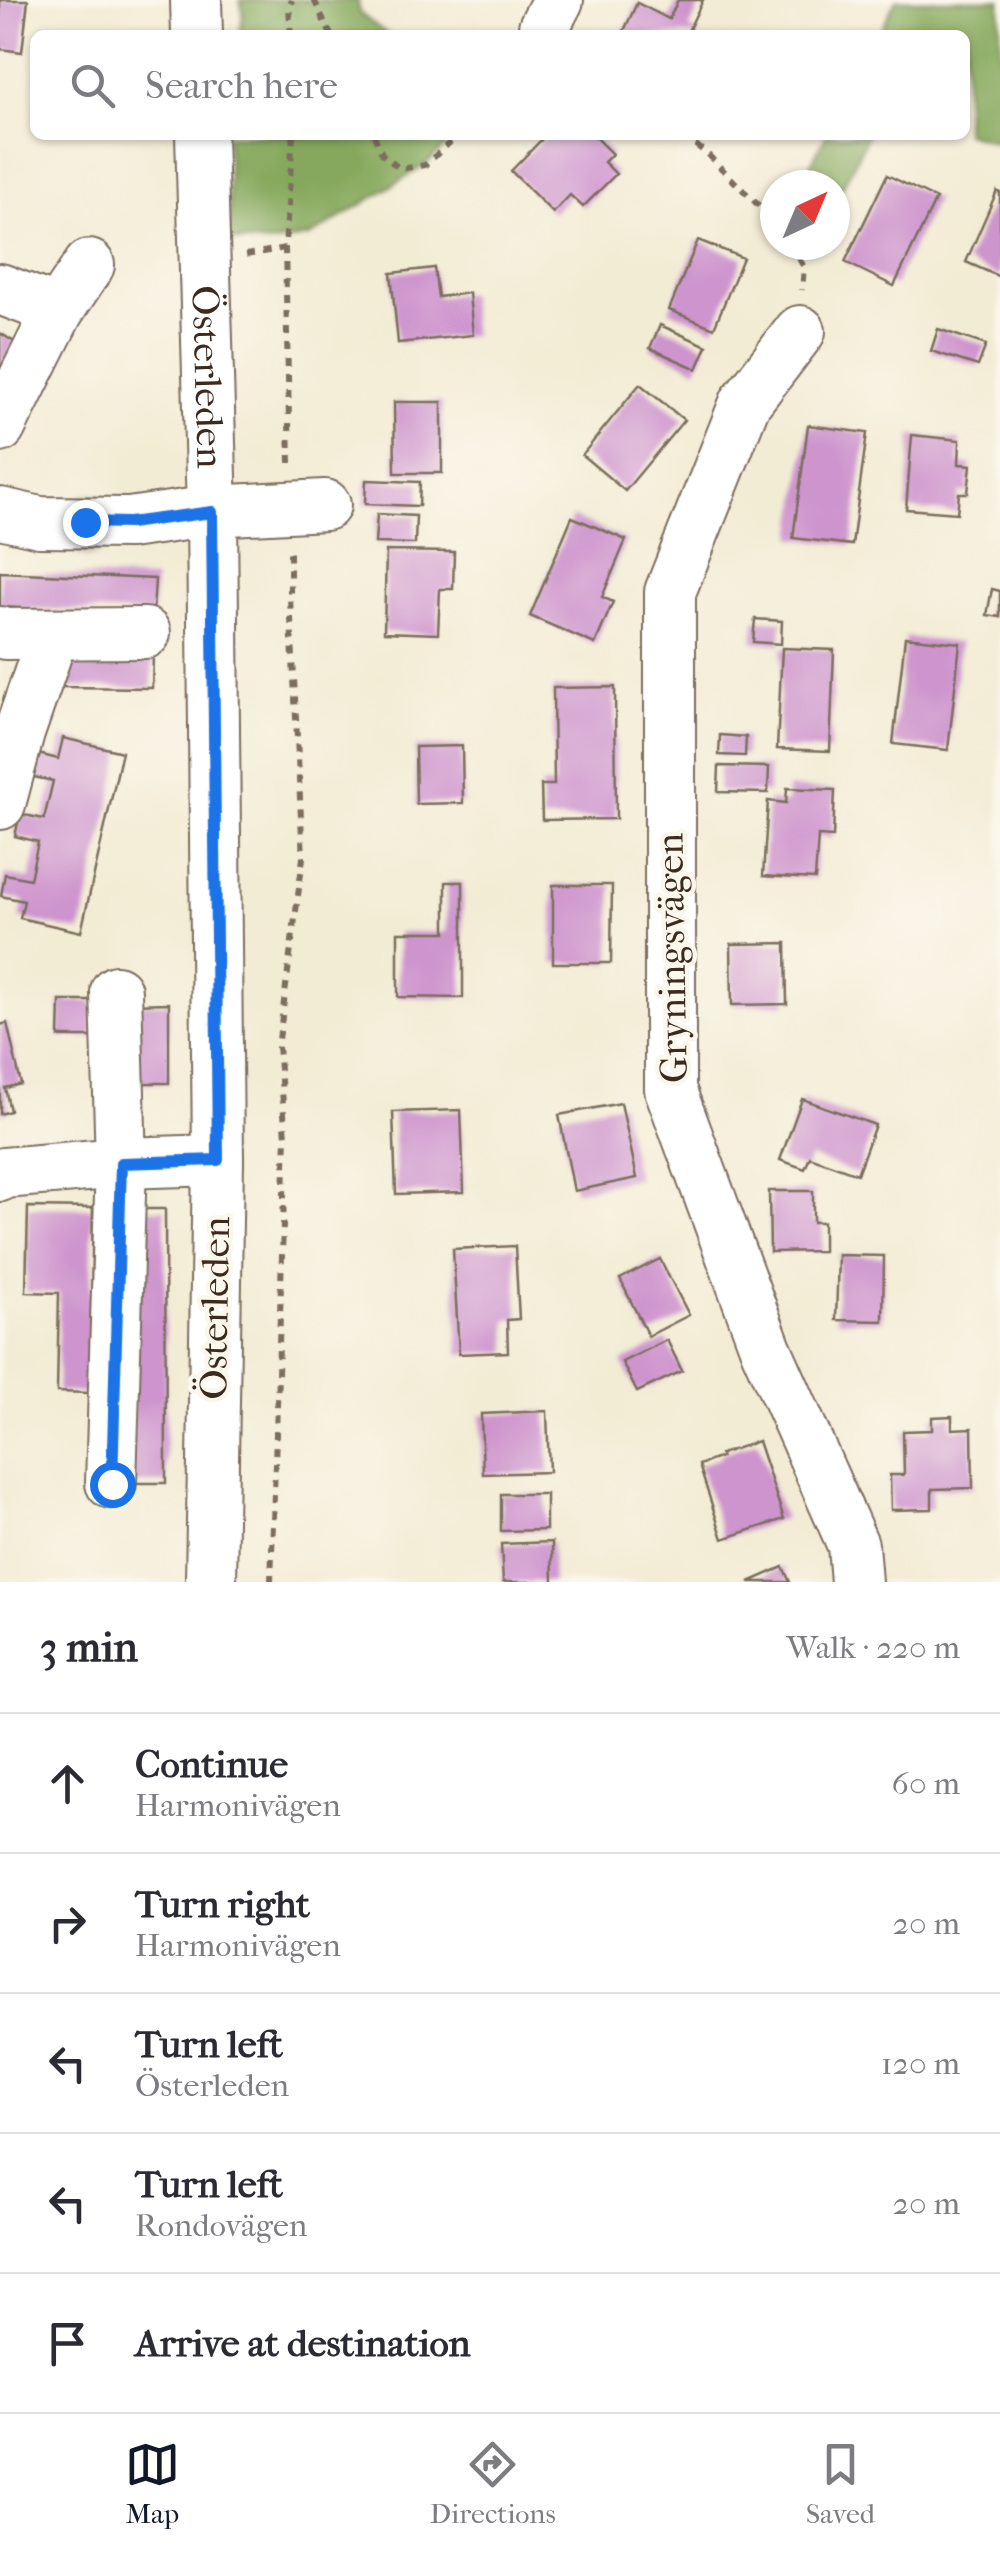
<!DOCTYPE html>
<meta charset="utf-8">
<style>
:root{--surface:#fff;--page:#f7f7f7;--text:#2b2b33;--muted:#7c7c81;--line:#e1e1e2;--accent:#111827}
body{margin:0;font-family:"IM FELL French Canon",serif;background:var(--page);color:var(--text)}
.compass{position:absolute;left:760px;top:170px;width:90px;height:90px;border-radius:50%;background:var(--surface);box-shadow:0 2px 8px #0004;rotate:44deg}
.stop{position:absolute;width:30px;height:30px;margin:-22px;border:8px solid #1a73e8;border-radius:50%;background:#fff}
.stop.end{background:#1a73e8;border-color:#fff;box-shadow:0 2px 10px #0008}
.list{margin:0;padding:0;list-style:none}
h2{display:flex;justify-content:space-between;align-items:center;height:130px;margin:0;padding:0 40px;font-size:42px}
h2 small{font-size:32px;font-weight:400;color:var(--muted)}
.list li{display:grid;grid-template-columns:65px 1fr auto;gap:30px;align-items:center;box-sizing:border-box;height:140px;padding:0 40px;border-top:2px solid var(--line)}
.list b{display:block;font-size:38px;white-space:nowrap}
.list p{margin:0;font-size:32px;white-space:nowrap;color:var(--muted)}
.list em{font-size:32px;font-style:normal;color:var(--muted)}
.icon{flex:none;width:55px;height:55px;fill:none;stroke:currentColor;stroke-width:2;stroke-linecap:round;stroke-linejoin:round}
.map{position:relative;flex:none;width:1000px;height:1582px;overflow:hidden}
.search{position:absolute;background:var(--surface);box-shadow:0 2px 8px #0004;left:30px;right:30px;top:30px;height:110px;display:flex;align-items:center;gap:25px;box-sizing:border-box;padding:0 35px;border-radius:15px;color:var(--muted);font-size:38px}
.sheet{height:830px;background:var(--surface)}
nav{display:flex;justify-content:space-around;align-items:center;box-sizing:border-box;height:140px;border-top:2px solid var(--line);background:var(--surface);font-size:28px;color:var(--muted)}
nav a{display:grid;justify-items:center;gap:5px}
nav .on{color:var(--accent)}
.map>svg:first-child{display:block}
</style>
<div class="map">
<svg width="1000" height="1582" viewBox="0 0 1000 1582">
<rect width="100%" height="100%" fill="#fbf7ec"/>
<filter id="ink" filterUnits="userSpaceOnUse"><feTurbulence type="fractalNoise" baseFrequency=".01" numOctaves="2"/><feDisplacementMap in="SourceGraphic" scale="20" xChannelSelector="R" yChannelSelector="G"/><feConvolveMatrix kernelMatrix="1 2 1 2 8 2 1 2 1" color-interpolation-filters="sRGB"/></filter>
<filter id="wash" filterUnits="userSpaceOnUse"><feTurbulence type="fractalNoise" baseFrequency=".0048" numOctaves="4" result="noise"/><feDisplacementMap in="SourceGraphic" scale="40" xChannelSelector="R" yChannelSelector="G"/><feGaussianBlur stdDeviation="2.25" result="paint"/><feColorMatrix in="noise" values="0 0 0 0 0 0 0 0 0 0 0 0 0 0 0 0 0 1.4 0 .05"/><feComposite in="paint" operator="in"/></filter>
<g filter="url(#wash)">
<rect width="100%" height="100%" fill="#f3ecd5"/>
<g fill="#85a85c" stroke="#60693d" stroke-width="2.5">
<path d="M 240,0 L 358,0 L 359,13 L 388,35 L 240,35 L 243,13 Z"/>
<path d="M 896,0 L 1000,0 L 1000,143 L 965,133 L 965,35 L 878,35 Z"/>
<path d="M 227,135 L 458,135 L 425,165 L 309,237 L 269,244 L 230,240 Z"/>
<path d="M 826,135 L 868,135 L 835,202 L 835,185 L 800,185 Z"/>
</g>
<g id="blocks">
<g fill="#ce94ce">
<path d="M 0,0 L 28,0 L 22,52 L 0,49 Z"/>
<path d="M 678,0 L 703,0 L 689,29 L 701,35 L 622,35 L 637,3 L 669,19 Z"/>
<path d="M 546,135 L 593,135 L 612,154 L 604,162 L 616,174 L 583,207 L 570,195 L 553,213 L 511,171 Z"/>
<path d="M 887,175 L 936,199 L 894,286 L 845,262 Z"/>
<path d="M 997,191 L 1000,193 L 1000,277 L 966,262 Z"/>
<path d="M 698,240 L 743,258 L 714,328 L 669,310 Z"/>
<path d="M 434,268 L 438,297 L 469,293 L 473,335 L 398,343 L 391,273 Z"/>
<path d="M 660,325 L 707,346 L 697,369 L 650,348 Z"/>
<path d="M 938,329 L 986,345 L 978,366 L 931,351 Z"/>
<path d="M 0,333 L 19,345 L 0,376 Z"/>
<path d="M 640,384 L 684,420 L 625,491 L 582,455 Z"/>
<path d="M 394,402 L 442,402 L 442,473 L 395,473 Z"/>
<path d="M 808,425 L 867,433 L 852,545 L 793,538 Z"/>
<path d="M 912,435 L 960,440 L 959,464 L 971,465 L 968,493 L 959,493 L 957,513 L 906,509 Z"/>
<path d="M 366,480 L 420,482 L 419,506 L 365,504 Z"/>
<path d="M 377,514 L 416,516 L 415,544 L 375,543 Z"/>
<path d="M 572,517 L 626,540 L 602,597 L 613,602 L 595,644 L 530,616 Z"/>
<path d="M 386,551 L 454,552 L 453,589 L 440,589 L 438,634 L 384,632 Z"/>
<path d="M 0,572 L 155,579 L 153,614 L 0,607 Z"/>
<path d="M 992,589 L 1000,591 L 1000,617 L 987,615 Z"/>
<path d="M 755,619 L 782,621 L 781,644 L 753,642 Z"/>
<path d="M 905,637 L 960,643 L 948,750 L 893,744 Z"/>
<path d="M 782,648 L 834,650 L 830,751 L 777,749 Z"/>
<path d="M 60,654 L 153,655 L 152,688 L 60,687 Z"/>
<path d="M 615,687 L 616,819 L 542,820 L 541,785 L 554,785 L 553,688 Z"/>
<path d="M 720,735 L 746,737 L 745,756 L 719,755 Z"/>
<path d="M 63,738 L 122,752 L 81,932 L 20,918 L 24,901 L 1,896 L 5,874 L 30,879 L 38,842 L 15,836 L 20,814 L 44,819 L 53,781 L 29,776 L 34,753 L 58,759 Z"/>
<path d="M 462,746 L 463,803 L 416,804 L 415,747 Z"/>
<path d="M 719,766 L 769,767 L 768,793 L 718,792 Z"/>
<path d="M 787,788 L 835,790 L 833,837 L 818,836 L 815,879 L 763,876 L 768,801 L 786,803 Z"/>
<path d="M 446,882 L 463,882 L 463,998 L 398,997 L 398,932 L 446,932 Z"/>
<path d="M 553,885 L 612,885 L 611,963 L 553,963 Z"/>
<path d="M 786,943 L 787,1004 L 732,1005 L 731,944 Z"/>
<path d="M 60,1001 L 93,1001 L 93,1037 L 59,1037 Z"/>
<path d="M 169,1003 L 169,1083 L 134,1083 L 133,1004 Z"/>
<path d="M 7,1023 L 21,1084 L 5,1088 L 10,1111 L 0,1114 L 0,1025 Z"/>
<path d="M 802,1099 L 875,1125 L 857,1174 L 810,1157 L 805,1169 L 780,1160 Z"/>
<path d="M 621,1103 L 637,1178 L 574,1191 L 559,1115 Z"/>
<path d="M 461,1110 L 464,1192 L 396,1194 L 393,1112 Z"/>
<path d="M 769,1191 L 813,1191 L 813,1222 L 823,1222 L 823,1251 L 770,1252 Z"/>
<path d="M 28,1207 L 93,1208 L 89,1393 L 57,1392 L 59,1293 L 26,1292 Z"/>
<path d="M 132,1209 L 165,1209 L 166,1483 L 132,1483 Z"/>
<path d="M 515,1246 L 519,1319 L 507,1320 L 508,1352 L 459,1354 L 453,1249 Z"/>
<path d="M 838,1255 L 884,1256 L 883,1321 L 836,1320 Z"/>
<path d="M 660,1259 L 689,1315 L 648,1336 L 620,1279 Z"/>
<path d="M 667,1340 L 682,1371 L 637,1392 L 622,1362 Z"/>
<path d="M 547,1411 L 549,1472 L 483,1474 L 481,1414 Z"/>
<path d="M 952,1416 L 952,1429 L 972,1428 L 973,1488 L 932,1489 L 932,1509 L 891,1510 L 890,1475 L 904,1475 L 903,1431 L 932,1430 L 932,1417 Z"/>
<path d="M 758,1441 L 784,1519 L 723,1539 L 699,1465 L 721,1457 L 720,1454 Z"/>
<path d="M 501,1494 L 546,1494 L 546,1530 L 501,1531 Z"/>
<path d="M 552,1542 L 553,1582 L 503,1582 L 501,1544 Z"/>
<path d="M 783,1567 L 790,1582 L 749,1582 Z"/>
</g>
</g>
</g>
<g filter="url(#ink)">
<use href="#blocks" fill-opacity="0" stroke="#7b6e5e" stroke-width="2.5"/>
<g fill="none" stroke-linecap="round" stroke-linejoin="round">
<defs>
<g id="minor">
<path d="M 196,0 L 197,35"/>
<path d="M 544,27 L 558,0"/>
<path id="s1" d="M 201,135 L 212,511 L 218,1160 L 211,1582"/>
<path d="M 0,289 L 58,311"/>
<path d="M 800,331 L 745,403 L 670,592 L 670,1089 L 766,1349 L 853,1545 L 856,1582"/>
<path d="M 0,427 L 58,311 L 89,265"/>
<path d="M 0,513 L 40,522 L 129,523 L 212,511 L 325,505"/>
<path d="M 0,632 L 5,634 L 145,633"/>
<path d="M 0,804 L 19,733 L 53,634"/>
<path d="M 0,1176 L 4,1173 L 121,1163 L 218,1160"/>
<path d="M 111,1483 L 121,1163 L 116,991"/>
</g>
</defs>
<use href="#minor" stroke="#7b6e5e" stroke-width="54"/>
<g stroke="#7b6e5e" stroke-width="6" stroke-dasharray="8 8" stroke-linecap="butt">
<path d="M 314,0 L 331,35"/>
<path d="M 291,35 L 289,8 L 292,0"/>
<path d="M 374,135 L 382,154 L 400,169 L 425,165 L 458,135"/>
<path d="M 683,135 L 706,153 L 775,222"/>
<path d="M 791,245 L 804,267 L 802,290"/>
<path d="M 246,255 L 285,248"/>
<path d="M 290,463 L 285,248 L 293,135"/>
<path d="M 271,1582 L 286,1136 L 278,1047 L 303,858 L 290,598 L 290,546"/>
</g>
<use href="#minor" stroke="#fff" stroke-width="50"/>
</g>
</g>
<g fill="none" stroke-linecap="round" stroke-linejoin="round" filter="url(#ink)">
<path stroke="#1a73e8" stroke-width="12" d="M 85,522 L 129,523 L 212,512 L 218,1160 L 121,1163 L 112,1484"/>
</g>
<g text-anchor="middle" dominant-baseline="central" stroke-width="9" stroke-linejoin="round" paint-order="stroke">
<g font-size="38" fill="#3b2a1e" stroke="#fbf7ec">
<text stroke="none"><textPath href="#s1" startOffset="242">Österleden</textPath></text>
<text transform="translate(672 958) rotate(-91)">Gryningsvägen</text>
<text transform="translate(215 1308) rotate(-89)">Österleden</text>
</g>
</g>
</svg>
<svg class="compass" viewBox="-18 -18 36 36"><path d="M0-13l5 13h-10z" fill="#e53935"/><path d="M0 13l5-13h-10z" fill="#7c7c81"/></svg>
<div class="stop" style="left:112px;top:1484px"></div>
<div class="stop end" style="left:85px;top:522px"></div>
<div class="search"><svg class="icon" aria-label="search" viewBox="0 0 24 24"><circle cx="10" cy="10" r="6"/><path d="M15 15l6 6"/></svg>Search here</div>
</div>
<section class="sheet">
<h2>3 min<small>Walk · 220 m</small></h2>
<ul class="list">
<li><svg class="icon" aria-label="ahead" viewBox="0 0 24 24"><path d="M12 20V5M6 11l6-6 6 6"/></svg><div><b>Continue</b><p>Harmonivägen</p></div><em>60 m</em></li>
<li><svg class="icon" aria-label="right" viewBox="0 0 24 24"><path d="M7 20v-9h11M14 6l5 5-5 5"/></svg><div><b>Turn right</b><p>Harmonivägen</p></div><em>20 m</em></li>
<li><svg class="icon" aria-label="left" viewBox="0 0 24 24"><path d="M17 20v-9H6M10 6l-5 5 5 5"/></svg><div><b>Turn left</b><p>Österleden</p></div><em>120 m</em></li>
<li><svg class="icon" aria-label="left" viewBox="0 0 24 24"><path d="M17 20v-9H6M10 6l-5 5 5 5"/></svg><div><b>Turn left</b><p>Rondovägen</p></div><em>20 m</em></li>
<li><svg class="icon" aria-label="arrive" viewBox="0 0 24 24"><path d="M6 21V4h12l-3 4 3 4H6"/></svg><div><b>Arrive at destination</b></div></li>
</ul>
</section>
<nav>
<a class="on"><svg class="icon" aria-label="map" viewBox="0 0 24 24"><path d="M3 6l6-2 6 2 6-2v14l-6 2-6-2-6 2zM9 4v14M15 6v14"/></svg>Map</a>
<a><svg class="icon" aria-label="directions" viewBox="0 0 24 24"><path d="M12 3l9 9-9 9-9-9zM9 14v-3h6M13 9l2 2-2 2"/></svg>Directions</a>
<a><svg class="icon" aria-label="saved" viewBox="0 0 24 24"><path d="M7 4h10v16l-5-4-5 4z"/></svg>Saved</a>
</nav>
